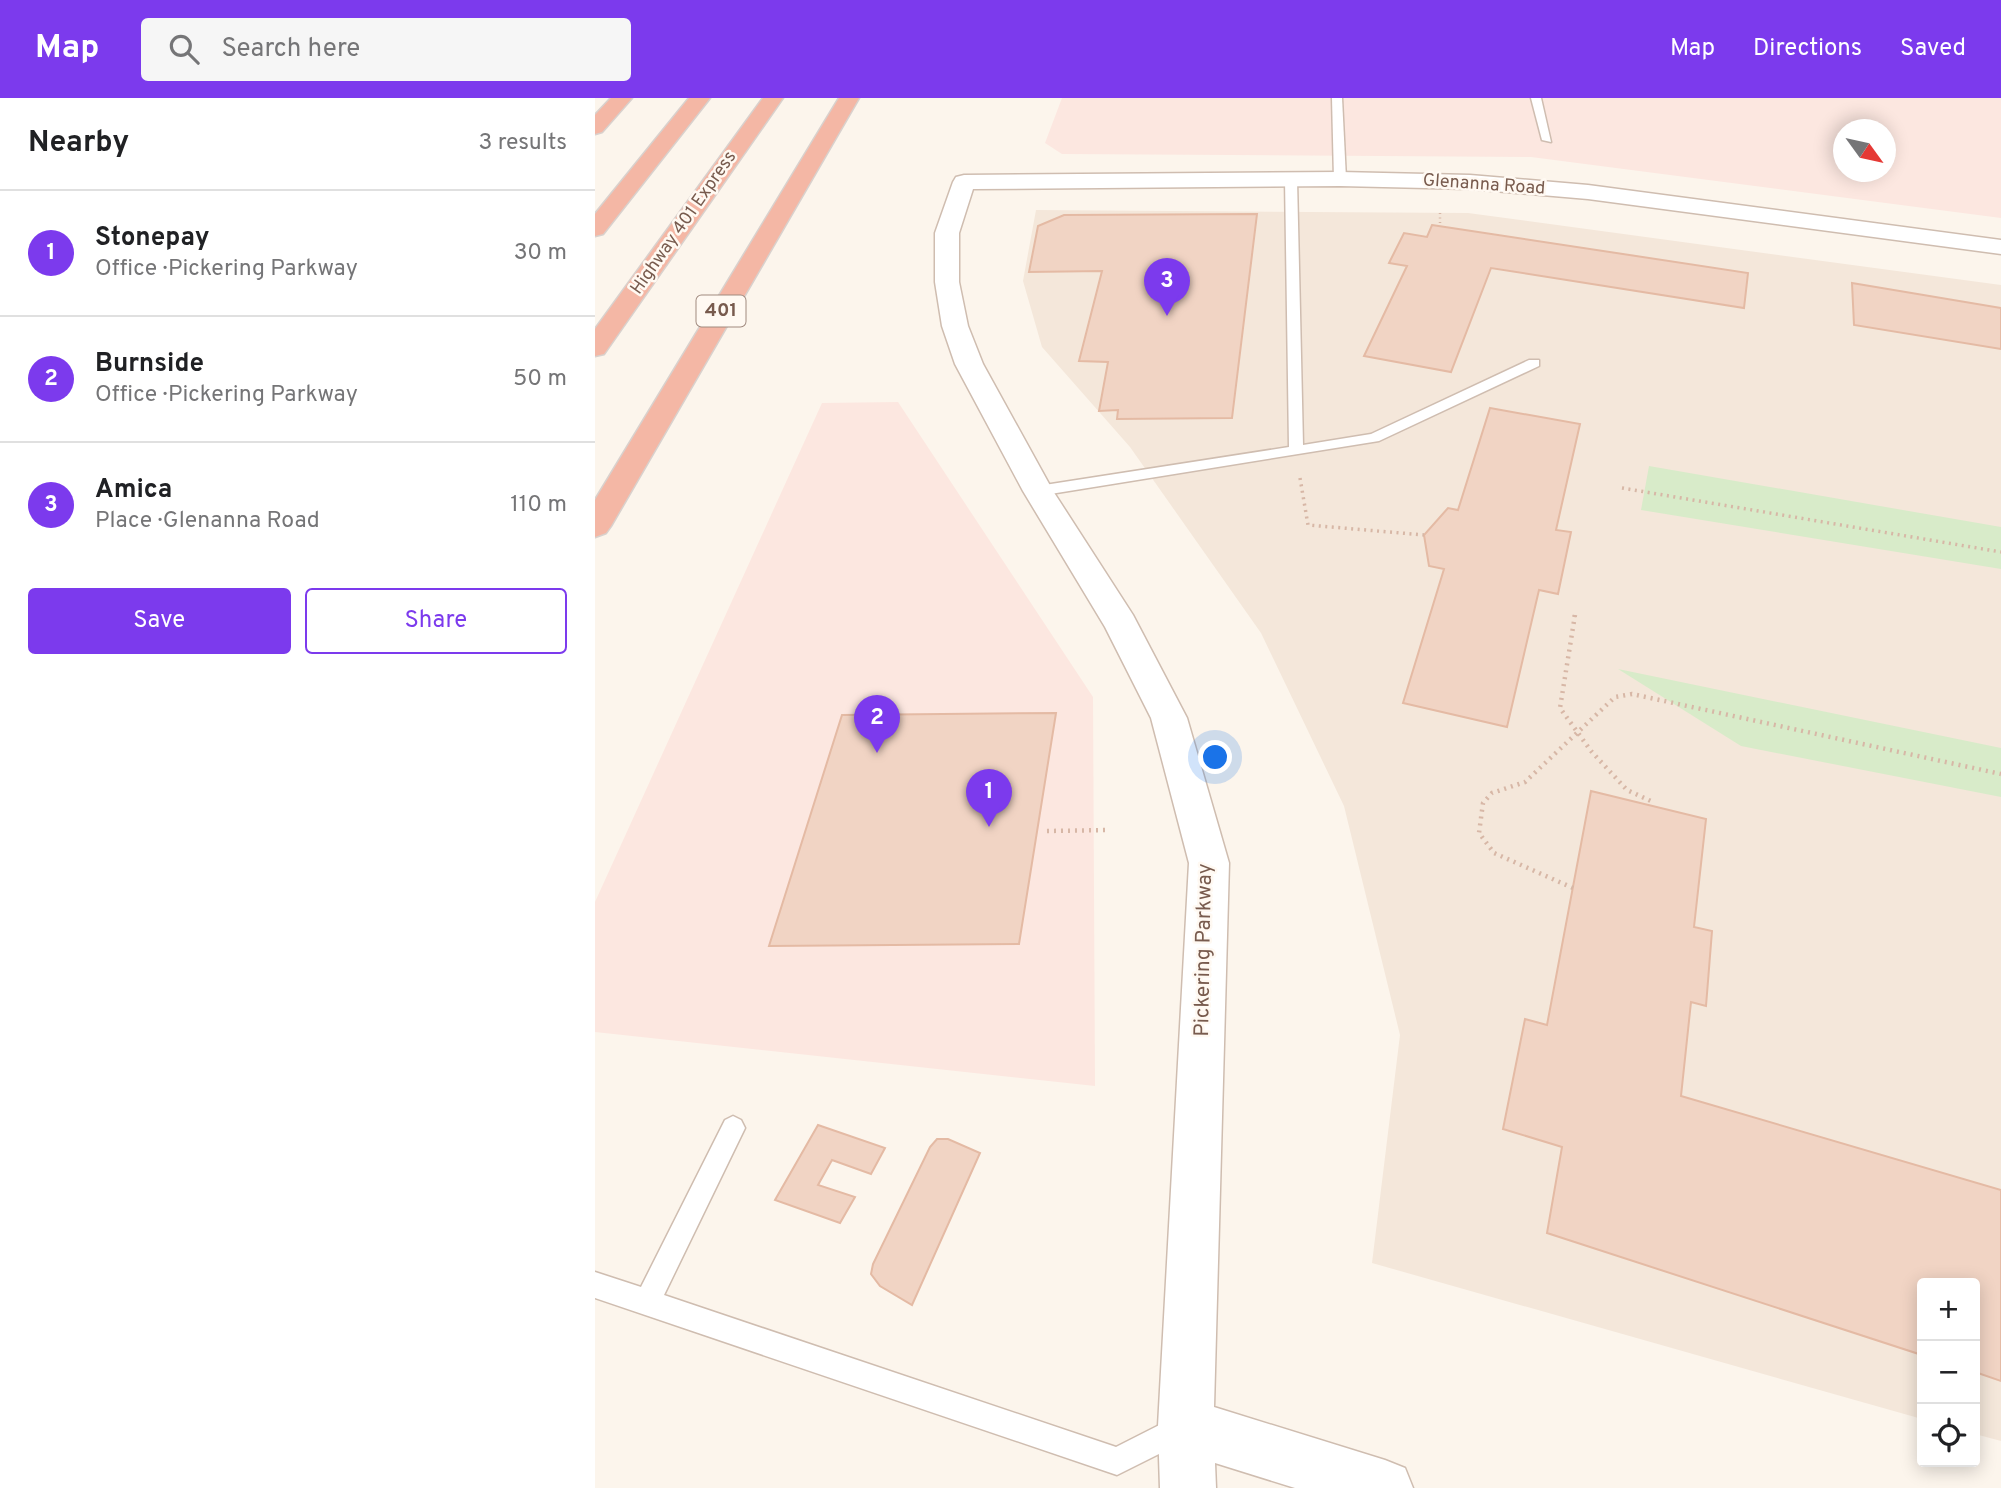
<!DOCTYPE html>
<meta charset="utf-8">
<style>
:root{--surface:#fff;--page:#f6f6f6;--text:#202124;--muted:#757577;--line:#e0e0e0;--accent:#7c3aed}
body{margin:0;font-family:Overpass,sans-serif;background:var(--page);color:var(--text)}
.controls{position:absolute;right:21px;bottom:21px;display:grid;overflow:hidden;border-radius:7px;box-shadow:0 4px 18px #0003}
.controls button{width:63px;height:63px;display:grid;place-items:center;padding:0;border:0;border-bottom:2px solid var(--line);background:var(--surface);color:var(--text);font:35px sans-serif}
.compass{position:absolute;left:1238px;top:21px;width:63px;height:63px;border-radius:50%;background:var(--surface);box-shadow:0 4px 18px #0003;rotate:123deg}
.you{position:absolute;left:621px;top:660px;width:24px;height:24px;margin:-18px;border:5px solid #fff;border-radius:50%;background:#1a73e8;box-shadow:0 0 0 10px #1a73e833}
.badge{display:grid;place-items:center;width:46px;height:46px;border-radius:50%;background:var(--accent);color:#fff;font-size:23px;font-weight:700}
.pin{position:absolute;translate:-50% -58px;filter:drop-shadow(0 2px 4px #0008)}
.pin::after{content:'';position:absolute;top:37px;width:24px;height:21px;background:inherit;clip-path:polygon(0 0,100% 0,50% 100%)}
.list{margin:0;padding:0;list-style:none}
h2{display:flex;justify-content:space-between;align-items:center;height:91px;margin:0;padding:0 28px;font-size:30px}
h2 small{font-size:23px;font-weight:400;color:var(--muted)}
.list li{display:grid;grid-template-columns:46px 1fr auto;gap:21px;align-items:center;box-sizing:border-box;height:126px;padding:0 28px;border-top:2px solid var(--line)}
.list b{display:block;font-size:26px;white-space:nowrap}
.list p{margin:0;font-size:23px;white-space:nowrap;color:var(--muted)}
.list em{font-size:23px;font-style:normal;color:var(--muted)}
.actions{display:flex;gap:14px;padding:21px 28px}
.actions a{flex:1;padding:16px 0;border:2px solid var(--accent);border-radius:7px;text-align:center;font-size:24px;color:var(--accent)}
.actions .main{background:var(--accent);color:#fff}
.icon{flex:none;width:38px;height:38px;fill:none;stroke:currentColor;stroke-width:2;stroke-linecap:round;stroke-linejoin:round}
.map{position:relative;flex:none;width:1406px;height:1390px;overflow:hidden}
header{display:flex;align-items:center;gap:42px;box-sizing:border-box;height:98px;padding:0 35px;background:var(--accent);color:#fff}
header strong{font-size:33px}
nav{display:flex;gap:38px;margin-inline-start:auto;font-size:24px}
.search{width:490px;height:63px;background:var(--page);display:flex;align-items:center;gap:18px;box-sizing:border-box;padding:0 24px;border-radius:7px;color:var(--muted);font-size:26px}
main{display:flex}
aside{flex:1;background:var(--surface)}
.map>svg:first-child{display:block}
</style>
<header>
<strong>Map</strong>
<div class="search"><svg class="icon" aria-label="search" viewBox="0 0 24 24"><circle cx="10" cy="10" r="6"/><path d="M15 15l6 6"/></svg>Search here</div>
<nav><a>Map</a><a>Directions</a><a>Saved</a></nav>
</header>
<main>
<aside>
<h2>Nearby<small>3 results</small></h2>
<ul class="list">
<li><span class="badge">1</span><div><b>Stonepay</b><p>Office · Pickering Parkway</p></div><em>30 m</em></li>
<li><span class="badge">2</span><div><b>Burnside</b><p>Office · Pickering Parkway</p></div><em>50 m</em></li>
<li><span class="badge">3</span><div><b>Amica</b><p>Place · Glenanna Road</p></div><em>110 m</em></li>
</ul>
<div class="actions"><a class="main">Save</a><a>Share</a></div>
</aside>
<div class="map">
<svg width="1406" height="1390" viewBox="0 0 1406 1390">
<rect width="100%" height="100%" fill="#fcf5ec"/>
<path fill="#f4e7da" d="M 441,112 L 873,115 L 1406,187 L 1406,1343 L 1380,1336 L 1380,1185 L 1327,1185 L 1327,1321 L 777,1165 L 805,937 L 749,708 L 666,535 L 535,349 L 447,249 L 428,183 Z"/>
<g fill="#fce7e0" fill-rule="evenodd">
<path d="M 467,0 L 1406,0 L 1406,120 L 936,59 L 467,56 L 450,45 ZM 1248,32 L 1290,32 L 1290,74 L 1248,74 Z"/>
<path d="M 303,304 L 498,599 L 500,988 L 0,934 L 0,804 L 227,305 Z"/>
</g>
<g fill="#d8ebc9">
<path d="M 1054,368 L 1406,429 L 1406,471 L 1046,412 Z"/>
<path d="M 1023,571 L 1406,650 L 1406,699 L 1146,648 Z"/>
</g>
<g fill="#f1d4c4" stroke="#e4baa4" stroke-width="2">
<path d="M 662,116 L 637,320 L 522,321 L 523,312 L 504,313 L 513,264 L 484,263 L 507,173 L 434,174 L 443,128 L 469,117 Z"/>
<path d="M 837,127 L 1153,175 L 1149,210 L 896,170 L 856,274 L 769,258 L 812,168 L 794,165 L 809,135 L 832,139 Z"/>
<path d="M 1257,185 L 1406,210 L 1406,251 L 1259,227 Z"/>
<path d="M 895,310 L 985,326 L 961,432 L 976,434 L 963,496 L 944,492 L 912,629 L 808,605 L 849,471 L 834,468 L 829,437 L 853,410 L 863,412 Z"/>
<path d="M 461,615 L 424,846 L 174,848 L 247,617 Z"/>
<path d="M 996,693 L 1111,721 L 1099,829 L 1117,833 L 1111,908 L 1096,904 L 1086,998 L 1406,1092 L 1406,1283 L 1380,1274 L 1380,1185 L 1327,1185 L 1327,1257 L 952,1135 L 967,1049 L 908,1031 L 930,921 L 952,927 Z"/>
<path d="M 223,1027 L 290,1050 L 276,1076 L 237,1062 L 223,1087 L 260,1099 L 245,1125 L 180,1102 Z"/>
<path d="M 342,1041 L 353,1041 L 385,1055 L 317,1207 L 285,1188 L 276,1176 L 278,1166 L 335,1049 Z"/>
</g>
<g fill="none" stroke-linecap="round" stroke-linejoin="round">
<defs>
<g id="service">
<path d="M 737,0 L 747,0 L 751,81 L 745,84 L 739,81 Z"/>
<path d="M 936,0 L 946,0 L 956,44 L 947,42 Z"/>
<path d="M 696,78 L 702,81 L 708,347 L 776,336 L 934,262 L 944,262 L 944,268 L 784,343 L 443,398 L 438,397 L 435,393 L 438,389 L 443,388 L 694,349 L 690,81 Z"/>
<path d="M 138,1018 L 146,1022 L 150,1030 L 69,1197 L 521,1349 L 586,1316 L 596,1320 L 600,1330 L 596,1340 L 522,1377 L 0,1200 L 0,1174 L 46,1189 L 130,1022 Z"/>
</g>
<path id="tertiary" d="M 745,74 L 875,77 L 993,87 L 1406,142 L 1406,156 L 993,101 L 875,91 L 745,88 L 378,91 L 364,135 L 364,184 L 373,228 L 388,266 L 458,393 L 538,517 L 592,620 L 634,765 L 619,1309 L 790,1362 L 810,1370 L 818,1390 L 700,1390 L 620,1365 L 621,1390 L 565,1390 L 563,1328 L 594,765 L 556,620 L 510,529 L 428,393 L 360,266 L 347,228 L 340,184 L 340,135 L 358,84 L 361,79 L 369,77 Z"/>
<g id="motorway">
<path d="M 16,0 L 37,0 L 7,34 L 0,36 L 0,17 Z"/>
<path d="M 94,0 L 115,0 L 8,136 L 0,138 L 0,116 Z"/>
<path d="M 168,0 L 188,0 L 9,256 L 0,258 L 0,231 Z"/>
<path d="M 244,0 L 264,0 L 16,428 L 11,435 L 0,439 L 0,402 Z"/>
</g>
</defs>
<use href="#service" stroke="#cfbdb0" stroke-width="3"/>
<use href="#tertiary" stroke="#cfbdb0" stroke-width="3"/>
<use href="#motorway" stroke="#d9d1cd" stroke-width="3"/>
<path stroke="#d7b7a6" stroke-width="2.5" stroke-dasharray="1 3.5" stroke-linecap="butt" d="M 845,115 L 845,128"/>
<g stroke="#d7b7a6" stroke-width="3.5" stroke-dasharray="2 4.5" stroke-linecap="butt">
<path d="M 705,380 L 713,427 L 829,437"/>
<path d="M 1027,390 L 1406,454"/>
<path d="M 979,519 L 980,515"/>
</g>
<g stroke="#d7b7a6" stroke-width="4.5" stroke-dasharray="2 5" stroke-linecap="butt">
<path d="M 980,517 L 965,610 L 996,653 L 1032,692 L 1058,704"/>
<path d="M 452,733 L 514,732"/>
<path d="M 978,790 L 899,755 L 884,735 L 888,705 L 897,695 L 930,684 L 1020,599 L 1037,596 L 1406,676"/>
</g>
<use href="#service" fill="#fff" fill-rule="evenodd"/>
<use href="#tertiary" fill="#fff" fill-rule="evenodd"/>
<use href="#motorway" fill="#f4b7a5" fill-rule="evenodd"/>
</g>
<g text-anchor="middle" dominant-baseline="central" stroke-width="5" stroke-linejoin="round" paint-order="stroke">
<g font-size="18" fill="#785b4e" stroke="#fff9f2">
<text transform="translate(889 87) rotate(4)">Glenanna Road</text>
<text transform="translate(89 125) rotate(-55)">Highway 401 Express</text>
</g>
<rect fill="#fff9f2" stroke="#a08a7f" stroke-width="2" x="101.5" y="197.5" width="49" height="31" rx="5"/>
<g font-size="19" font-weight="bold" fill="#785b4e">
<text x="126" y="213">401</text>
</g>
<g font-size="21" fill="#785b4e" stroke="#fff9f2">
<text transform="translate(609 852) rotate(-89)">Pickering Parkway</text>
</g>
</g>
</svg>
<div class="controls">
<button>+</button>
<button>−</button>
<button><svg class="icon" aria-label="locate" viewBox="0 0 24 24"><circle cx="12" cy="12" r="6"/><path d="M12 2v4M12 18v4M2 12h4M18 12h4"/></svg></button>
</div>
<svg class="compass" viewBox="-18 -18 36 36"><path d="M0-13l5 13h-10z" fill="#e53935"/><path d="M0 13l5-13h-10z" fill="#757577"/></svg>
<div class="you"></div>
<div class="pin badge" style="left:394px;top:729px">1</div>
<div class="pin badge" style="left:282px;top:655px">2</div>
<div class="pin badge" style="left:572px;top:218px">3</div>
</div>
</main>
